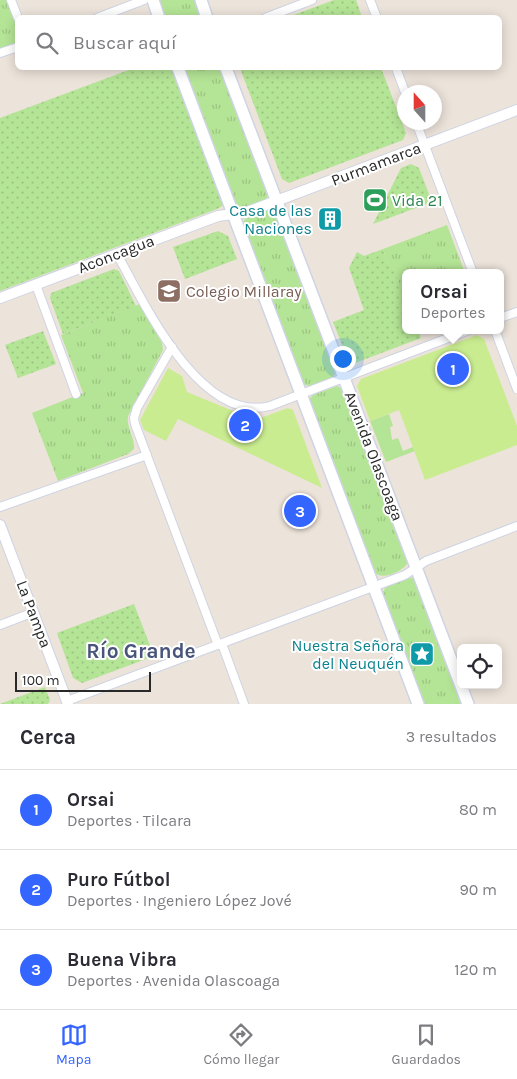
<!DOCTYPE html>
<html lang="es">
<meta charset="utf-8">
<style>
:root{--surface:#fff;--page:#f2f2f3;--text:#2b2b33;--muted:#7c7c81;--line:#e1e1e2;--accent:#3465ff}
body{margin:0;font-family:Karla,sans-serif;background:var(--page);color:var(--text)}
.controls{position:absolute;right:15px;bottom:15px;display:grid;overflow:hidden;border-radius:8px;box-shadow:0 2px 12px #0003}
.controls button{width:45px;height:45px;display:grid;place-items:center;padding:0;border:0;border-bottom:1px solid var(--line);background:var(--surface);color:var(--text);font:25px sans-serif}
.compass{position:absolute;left:397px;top:85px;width:45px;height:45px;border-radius:50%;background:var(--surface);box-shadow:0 2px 12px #0003;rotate:339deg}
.scale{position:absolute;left:15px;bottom:12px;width:136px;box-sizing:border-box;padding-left:5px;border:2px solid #292929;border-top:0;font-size:14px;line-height:18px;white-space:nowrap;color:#292929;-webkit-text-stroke:4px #fff;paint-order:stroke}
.you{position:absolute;left:342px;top:358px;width:18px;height:18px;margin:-12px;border:4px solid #fff;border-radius:50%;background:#1a73e8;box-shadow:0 0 0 8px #1a73e833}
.badge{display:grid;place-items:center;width:32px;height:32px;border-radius:50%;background:var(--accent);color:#fff;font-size:16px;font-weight:700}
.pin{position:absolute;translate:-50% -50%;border:2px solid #fff;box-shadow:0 1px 5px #0006}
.popup{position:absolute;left:402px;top:269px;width:102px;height:65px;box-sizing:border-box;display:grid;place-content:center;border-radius:8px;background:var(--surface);filter:drop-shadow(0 1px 4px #0005);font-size:16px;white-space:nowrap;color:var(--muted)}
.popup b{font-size:19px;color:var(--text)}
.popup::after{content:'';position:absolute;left:50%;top:100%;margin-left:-10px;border:10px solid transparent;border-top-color:var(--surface)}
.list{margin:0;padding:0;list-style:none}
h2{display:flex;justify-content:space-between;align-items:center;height:65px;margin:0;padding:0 20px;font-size:21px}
h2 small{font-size:16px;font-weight:400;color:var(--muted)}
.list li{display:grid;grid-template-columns:32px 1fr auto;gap:15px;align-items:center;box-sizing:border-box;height:80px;padding:0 20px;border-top:1px solid var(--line)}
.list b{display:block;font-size:19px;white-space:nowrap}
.list p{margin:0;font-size:16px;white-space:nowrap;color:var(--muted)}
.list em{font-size:16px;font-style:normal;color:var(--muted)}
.icon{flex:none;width:28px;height:28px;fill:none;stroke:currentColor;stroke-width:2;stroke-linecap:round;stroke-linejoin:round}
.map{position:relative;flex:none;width:517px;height:704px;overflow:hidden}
.search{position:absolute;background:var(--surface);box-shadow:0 2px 12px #0003;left:15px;right:15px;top:15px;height:55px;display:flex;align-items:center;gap:12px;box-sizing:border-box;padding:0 18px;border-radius:8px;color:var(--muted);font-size:19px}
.sheet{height:305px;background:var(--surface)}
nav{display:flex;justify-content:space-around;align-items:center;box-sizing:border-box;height:70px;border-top:1px solid var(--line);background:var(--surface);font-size:14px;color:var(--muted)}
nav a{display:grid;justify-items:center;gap:2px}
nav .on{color:var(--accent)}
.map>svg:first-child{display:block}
</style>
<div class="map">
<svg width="517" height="704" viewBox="0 0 517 704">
<defs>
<pattern id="grass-dots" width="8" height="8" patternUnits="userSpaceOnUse" patternTransform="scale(1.25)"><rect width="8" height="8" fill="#b4e495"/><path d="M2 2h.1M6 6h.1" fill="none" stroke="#9bc480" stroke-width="1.8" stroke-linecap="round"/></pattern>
<pattern id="park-tufts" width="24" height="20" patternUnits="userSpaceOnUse" patternTransform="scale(1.25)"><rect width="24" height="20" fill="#b4e495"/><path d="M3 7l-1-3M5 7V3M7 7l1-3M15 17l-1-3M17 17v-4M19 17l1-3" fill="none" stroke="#9bc480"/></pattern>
</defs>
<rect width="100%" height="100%" fill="#ece3da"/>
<g fill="url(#grass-dots)">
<path d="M 334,0 L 356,0 L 362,17 L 288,17 Z"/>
<path d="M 134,68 L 173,68 L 224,205 L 217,209 L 0,291 L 0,118 Z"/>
<path d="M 240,68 L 381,68 L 406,133 L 403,140 L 289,183 L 282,179 Z"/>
<path d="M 411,164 L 419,168 L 432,202 L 373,224 L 401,168 Z"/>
<path d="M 218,231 L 228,236 L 237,259 L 185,279 L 173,247 Z"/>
<path d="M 383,249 L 389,265 L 392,263 L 405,298 L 406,330 L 418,330 L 421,338 L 355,363 L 348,360 L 333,322 L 364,310 L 349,268 L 357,252 L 364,256 Z"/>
<path d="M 114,269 L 119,271 L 136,306 L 63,334 L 50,298 L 51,293 Z"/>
<path d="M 43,331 L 56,364 L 18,378 L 5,345 Z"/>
<path d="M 134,604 L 154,656 L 82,683 L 73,678 L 57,633 Z"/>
<path d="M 45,687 L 50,700 L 48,704 L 0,704 Z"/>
</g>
<g fill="url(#park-tufts)">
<path d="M 0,0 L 8,0 L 17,25 L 17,43 L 0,50 Z"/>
<path d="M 158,0 L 195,0 L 202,17 L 165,17 Z"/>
<path d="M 183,68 L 221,68 L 268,192 L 267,198 L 265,200 C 256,203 244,212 235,205 Z"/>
<path d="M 269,209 L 275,211 L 336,372 L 332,378 C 323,382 312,389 303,384 L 243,225 L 244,220 L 247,218 Z"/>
<path d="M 447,225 L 465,273 L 406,273 L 405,298 L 392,264 L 389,265 L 383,249 Z"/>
<path d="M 140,304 L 162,343 L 163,350 L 128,416 C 126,428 135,437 134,449 L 128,454 L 58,481 L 32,413 L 83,393 L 61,335 Z"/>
<path d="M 337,386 L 342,389 L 406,557 L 407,564 C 401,572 383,580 375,573 L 308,400 L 313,395 Z"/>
<path d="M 413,578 L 417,582 L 464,704 L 422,704 L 383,592 C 387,582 403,578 413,578 Z"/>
</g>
<path fill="#b4e495" d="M 389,414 L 393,426 L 390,427 L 392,440 L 398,438 L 403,451 L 413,447 L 415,451 L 386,462 L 370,421 Z"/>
<g fill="#caec90">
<path d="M 477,335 L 484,339 L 517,426 L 517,445 L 425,480 L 399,410 L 370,421 L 357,386 L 361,379 Z"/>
<path d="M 168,368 L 182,376 L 187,392 L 255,420 L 288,408 L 293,410 L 322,488 L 178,419 L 166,441 L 144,430 L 140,420 Z"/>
</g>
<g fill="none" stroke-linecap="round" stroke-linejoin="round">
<defs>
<g id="minor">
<path d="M 11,0 L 18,18"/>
<path d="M 370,0 L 377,18"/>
<path d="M 97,18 L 144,0"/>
<path d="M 265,18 L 312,0"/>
<path d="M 0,53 L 18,47"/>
<path d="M 396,68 L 405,92"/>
<path d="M 416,122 L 473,273"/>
<path d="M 117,254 C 144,303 200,424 270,406 L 469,330"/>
<path d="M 36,285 L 76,394"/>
<path d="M 500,318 L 517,312"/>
<path d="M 495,330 L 517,389"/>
<path d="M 172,347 L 137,408 L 134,418 L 135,424 L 218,645"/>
<path d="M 0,507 L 147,455"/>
<path d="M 0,625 L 34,612"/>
<path d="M 222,644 L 244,704"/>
<path d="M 67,701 L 405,575 L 426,561 L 517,526"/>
</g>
<g id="tertiary">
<path d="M 0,298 L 218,216 L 247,212 L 517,110"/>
<path d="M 0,525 L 68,704"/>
</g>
<g id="secondary">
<path d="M 153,0 L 159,18"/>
<path d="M 201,0 L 207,18"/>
<path d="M 178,68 L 418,704"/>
<path d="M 226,68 L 468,704"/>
</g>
</defs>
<use href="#minor" stroke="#cfd4e3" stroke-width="10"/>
<use href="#tertiary" stroke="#cfd4e3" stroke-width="12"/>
<use href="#secondary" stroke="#cfd4e3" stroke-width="14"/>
<use href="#minor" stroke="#fff" stroke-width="8"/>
<use href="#tertiary" stroke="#fff" stroke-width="10"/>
<use href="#secondary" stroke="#fff" stroke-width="11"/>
</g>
<defs>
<symbol id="stadium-square" viewBox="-11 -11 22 22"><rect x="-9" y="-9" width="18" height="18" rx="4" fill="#2e9e5b" stroke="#fff"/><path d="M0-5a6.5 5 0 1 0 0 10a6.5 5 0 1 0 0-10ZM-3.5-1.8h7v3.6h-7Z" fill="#fff"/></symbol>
<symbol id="building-square" viewBox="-11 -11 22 22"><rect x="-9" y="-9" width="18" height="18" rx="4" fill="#0f9aa8" stroke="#fff"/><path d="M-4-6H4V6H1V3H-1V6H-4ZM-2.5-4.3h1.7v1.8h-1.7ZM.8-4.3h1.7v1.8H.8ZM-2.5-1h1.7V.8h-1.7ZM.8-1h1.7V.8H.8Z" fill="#fff"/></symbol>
<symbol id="school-square" viewBox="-11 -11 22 22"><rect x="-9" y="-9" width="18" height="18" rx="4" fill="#8d6e63" stroke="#fff"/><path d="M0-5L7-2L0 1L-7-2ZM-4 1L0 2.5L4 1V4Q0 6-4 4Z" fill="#fff"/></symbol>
<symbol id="sight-square" viewBox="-11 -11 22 22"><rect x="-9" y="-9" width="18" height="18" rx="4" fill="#0f9aa8" stroke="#fff"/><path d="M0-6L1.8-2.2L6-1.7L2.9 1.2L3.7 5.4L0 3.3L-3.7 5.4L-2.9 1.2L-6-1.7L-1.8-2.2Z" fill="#fff"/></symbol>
</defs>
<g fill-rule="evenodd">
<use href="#stadium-square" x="361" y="186" width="28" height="28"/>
<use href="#building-square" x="316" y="205" width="28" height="28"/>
<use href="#school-square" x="155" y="277" width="28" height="28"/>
<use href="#sight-square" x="408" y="640" width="28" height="28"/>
</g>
<g text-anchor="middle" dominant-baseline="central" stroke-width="4" stroke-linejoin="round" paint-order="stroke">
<g font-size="16" fill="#292929" stroke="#fff">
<text transform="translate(376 164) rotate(-21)">Purmamarca</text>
<text transform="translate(116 254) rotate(-21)">Aconcagua</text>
<text transform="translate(374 456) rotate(69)">Avenida Olascoaga</text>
<text transform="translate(34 614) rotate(69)">La Pampa</text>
</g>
<g font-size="16" fill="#27864d" stroke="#fff" text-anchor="start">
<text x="392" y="200">Vida 21</text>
</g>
<g font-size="16" fill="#0d838f" stroke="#fff" text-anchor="end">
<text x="312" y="210">Casa de las<tspan x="312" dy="18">Naciones</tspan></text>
<text x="404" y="645">Nuestra Señora<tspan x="404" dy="18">del Neuquén</tspan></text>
</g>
<g font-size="16" fill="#785e54" stroke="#fff" text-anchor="start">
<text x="186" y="291">Colegio Millaray</text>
</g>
<g font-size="21" font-weight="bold" fill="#48547b" stroke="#fff">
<text x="141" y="651">Río Grande</text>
</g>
</g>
</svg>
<div class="controls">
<button><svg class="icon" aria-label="locate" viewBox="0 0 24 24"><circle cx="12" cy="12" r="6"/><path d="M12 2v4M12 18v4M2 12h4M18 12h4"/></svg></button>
</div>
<svg class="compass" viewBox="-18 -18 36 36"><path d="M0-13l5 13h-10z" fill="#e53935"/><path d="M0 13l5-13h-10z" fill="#7c7c81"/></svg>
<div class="scale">100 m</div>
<div class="you"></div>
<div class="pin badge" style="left:453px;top:369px">1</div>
<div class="popup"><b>Orsai</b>Deportes</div>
<div class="pin badge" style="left:245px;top:425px">2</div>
<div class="pin badge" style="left:300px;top:511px">3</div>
<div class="search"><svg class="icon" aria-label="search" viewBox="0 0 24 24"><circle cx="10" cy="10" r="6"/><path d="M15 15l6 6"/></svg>Buscar aquí</div>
</div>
<section class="sheet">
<h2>Cerca<small>3 resultados</small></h2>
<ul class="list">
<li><span class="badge">1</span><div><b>Orsai</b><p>Deportes · Tilcara</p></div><em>80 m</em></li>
<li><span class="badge">2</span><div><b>Puro Fútbol</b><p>Deportes · Ingeniero López Jové</p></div><em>90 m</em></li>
<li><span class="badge">3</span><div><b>Buena Vibra</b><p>Deportes · Avenida Olascoaga</p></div><em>120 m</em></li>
</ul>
</section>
<nav>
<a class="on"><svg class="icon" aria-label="map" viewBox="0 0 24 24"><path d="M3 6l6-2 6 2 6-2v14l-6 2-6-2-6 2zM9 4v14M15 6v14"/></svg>Mapa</a>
<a><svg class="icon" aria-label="directions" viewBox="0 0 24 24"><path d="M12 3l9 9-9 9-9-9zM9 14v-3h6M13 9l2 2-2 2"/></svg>Cómo llegar</a>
<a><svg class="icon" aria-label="saved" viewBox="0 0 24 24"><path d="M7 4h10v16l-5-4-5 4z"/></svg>Guardados</a>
</nav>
